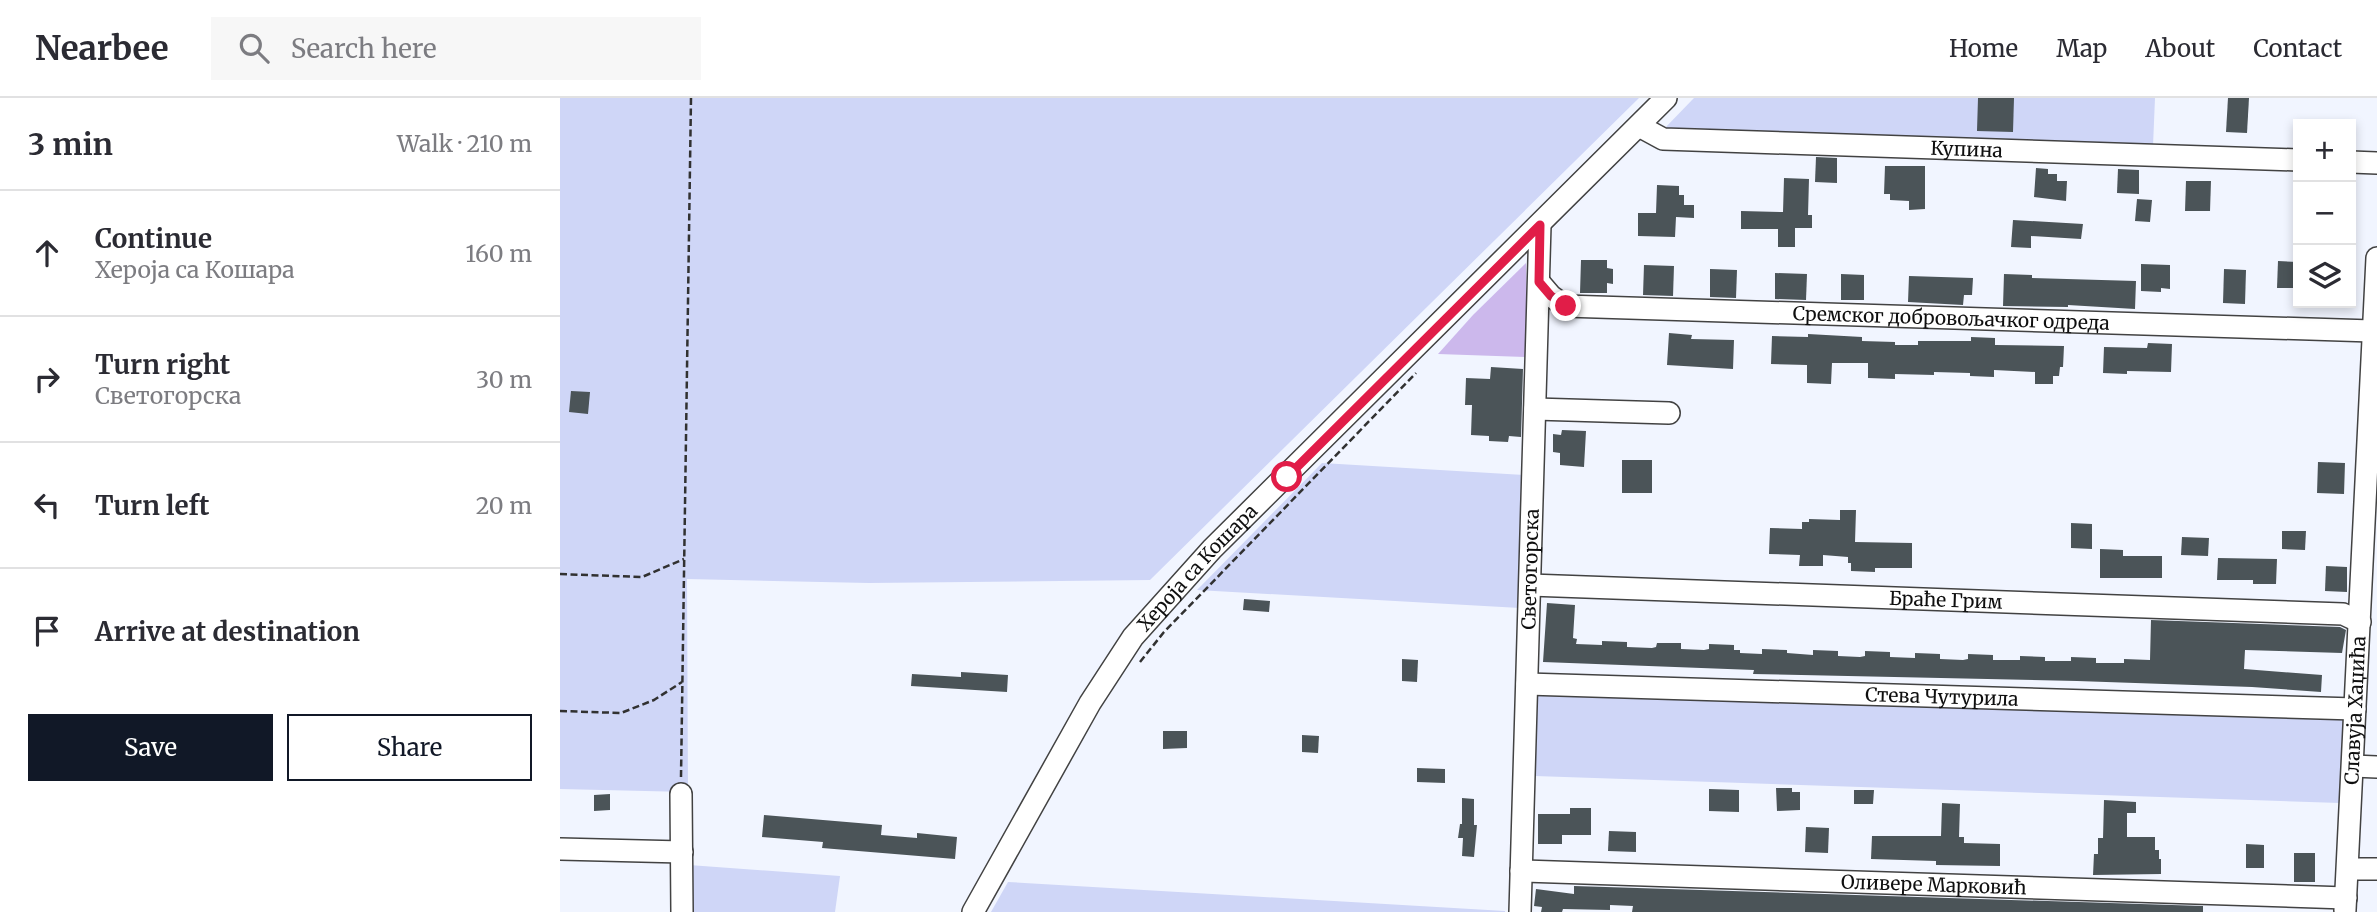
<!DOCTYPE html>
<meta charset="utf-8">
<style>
:root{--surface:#fff;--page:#f7f7f7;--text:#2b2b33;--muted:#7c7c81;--line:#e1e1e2;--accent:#111827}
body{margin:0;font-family:Merriweather,serif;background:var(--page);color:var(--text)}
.controls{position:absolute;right:21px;top:21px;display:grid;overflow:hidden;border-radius:0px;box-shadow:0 4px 10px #0003}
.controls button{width:63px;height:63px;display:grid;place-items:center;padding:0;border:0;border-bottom:2px solid var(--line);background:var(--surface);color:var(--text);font:35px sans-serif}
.stop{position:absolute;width:21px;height:21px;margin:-16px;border:5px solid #e11d48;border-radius:50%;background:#fff}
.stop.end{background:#e11d48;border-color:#fff;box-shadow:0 2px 7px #0008}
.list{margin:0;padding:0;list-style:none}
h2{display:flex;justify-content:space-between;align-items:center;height:91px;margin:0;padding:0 28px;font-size:30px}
h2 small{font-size:23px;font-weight:400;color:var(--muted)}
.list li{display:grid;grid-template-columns:46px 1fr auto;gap:21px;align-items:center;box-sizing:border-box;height:126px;padding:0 28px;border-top:2px solid var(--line)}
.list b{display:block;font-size:26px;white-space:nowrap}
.list p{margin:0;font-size:23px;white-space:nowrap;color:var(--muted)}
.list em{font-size:23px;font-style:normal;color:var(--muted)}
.actions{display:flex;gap:14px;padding:21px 28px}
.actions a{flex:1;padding:16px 0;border:2px solid var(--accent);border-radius:0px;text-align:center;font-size:24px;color:var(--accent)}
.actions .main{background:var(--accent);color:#fff}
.icon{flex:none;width:38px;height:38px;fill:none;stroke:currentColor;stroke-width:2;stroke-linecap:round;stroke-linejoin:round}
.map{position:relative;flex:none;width:1817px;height:814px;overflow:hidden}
header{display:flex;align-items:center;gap:42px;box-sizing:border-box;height:98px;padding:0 35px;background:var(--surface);border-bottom:2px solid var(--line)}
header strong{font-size:33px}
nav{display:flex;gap:38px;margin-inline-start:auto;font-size:24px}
.search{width:490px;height:63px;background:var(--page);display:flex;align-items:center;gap:18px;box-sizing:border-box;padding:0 24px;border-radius:0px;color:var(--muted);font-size:26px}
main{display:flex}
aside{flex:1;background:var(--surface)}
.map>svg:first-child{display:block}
</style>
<header>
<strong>Nearbee</strong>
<div class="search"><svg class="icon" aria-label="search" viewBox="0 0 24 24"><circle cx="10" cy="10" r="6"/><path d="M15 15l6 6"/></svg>Search here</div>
<nav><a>Home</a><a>Map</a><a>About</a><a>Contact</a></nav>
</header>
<main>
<aside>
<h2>3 min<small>Walk · 210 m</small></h2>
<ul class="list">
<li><svg class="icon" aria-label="ahead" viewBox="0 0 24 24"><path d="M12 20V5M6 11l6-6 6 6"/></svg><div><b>Continue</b><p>Хероја са Кошара</p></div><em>160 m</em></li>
<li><svg class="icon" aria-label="right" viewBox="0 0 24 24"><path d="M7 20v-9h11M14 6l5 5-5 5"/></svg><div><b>Turn right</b><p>Светогорска</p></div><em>30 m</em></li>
<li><svg class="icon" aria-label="left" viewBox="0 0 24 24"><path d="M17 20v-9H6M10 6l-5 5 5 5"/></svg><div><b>Turn left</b></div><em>20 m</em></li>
<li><svg class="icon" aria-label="arrive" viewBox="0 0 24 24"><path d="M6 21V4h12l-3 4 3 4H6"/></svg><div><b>Arrive at destination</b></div></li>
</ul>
<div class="actions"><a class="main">Save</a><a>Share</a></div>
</aside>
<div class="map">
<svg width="1817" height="814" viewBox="0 0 1817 814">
<rect width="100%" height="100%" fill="#f1f5ff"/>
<g fill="#cfd6f7">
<path d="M 0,0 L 1079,0 L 590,482 L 309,485 L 127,481 L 128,694 L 0,691 Z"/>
<path d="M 1134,0 L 1595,0 L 1593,48 L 1102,33 Z"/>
<path d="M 762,365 L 964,377 L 960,510 L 637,492 Z"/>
<path d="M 974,590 L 1788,615 L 1780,705 L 975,678 Z"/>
<path d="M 129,767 L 280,778 L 275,814 L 127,814 Z"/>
<path d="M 448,784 L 945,813 L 945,814 L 431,814 Z"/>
</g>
<path fill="#ccb8ec" d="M 966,165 L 967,229 L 965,259 L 878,256 L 913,217 Z"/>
<g fill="#4b5458">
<path d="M 1418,0 L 1454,0 L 1453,34 L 1417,33 Z"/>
<path d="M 1668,0 L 1689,0 L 1687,35 L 1666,34 Z"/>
<path d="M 1256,59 L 1277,60 L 1277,85 L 1255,84 Z"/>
<path d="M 1325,68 L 1365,68 L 1365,111 L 1349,112 L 1349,103 L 1330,102 L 1330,96 L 1324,96 Z"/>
<path d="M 1476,70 L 1488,71 L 1488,76 L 1497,76 L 1497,83 L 1507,83 L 1506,103 L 1474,99 Z"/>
<path d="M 1558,71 L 1579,72 L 1579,96 L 1557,95 Z"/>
<path d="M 1224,80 L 1249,81 L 1248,117 L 1252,117 L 1252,130 L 1235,130 L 1235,149 L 1218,149 L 1218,131 L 1181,131 L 1181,113 L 1223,114 Z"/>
<path d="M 1626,83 L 1651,83 L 1650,113 L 1625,113 Z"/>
<path d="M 1097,87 L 1119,88 L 1119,97 L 1124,97 L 1124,107 L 1134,107 L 1134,120 L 1116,119 L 1115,139 L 1078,138 L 1078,115 L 1096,115 Z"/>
<path d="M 1577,101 L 1592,102 L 1590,124 L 1575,123 Z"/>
<path d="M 1453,122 L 1523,126 L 1521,141 L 1471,138 L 1471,150 L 1451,149 Z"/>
<path d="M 1021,162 L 1047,162 L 1047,170 L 1053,171 L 1053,186 L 1047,185 L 1047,195 L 1020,195 Z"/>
<path d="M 1718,163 L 1738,164 L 1738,190 L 1717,190 Z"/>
<path d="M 1581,166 L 1610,167 L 1610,191 L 1601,190 L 1601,194 L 1581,193 Z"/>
<path d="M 1084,167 L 1114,168 L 1113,198 L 1083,197 Z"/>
<path d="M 1150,171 L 1177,172 L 1176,200 L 1150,199 Z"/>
<path d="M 1664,171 L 1686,172 L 1685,206 L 1663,205 Z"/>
<path d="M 1215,175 L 1247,176 L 1246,202 L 1215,201 Z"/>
<path d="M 1281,176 L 1304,177 L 1304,202 L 1281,202 Z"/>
<path d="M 1444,176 L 1472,177 L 1472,180 L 1576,183 L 1575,211 L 1508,207 L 1508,209 L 1443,208 Z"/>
<path d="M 1349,178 L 1413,180 L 1412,197 L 1404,197 L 1403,207 L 1348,204 Z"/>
<path d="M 1109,235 L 1132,237 L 1131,241 L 1174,242 L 1173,271 L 1107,267 Z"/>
<path d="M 1248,236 L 1302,239 L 1302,243 L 1335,244 L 1335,247 L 1358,247 L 1358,243 L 1411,243 L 1411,239 L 1435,240 L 1435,247 L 1504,248 L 1503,269 L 1500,269 L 1499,278 L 1493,278 L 1493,286 L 1475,286 L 1475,274 L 1434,272 L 1434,279 L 1410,278 L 1410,275 L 1374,274 L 1374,277 L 1335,276 L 1335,281 L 1308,280 L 1308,265 L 1272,265 L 1271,286 L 1247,285 L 1247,267 L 1211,266 L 1212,238 L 1248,239 Z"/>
<path d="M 1588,245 L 1612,246 L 1611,274 L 1567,273 L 1567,276 L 1543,275 L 1544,249 L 1587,250 Z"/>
<path d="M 931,269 L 963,271 L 961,339 L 949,338 L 948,344 L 929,343 L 929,338 L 911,337 L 912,307 L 905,307 L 906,280 L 930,281 Z"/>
<path d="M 11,293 L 30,294 L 28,316 L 9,314 Z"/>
<path d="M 1002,332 L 1026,333 L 1024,369 L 1000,367 L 1000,355 L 993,354 L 993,336 L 1001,337 Z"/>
<rect x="1062" y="362" width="30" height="33"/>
<path d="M 1758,364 L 1785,365 L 1784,396 L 1757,395 Z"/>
<path d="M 1280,412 L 1296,412 L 1295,444 L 1352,445 L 1352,470 L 1315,470 L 1315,474 L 1291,473 L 1291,465 L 1288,465 L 1288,459 L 1263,457 L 1263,468 L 1239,468 L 1240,457 L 1209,456 L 1210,430 L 1242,431 L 1242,424 L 1249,424 L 1249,421 L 1280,422 Z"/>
<path d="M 1511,425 L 1532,426 L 1532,451 L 1511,450 Z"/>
<path d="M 1722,433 L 1746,433 L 1745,452 L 1722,451 Z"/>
<path d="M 1622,439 L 1649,440 L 1648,458 L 1621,457 Z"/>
<path d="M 1540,451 L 1563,452 L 1563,458 L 1602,458 L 1602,480 L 1540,480 Z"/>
<path d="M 1658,460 L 1717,461 L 1716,486 L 1693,486 L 1693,482 L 1657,482 Z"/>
<path d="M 1766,468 L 1787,469 L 1787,494 L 1765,493 Z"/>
<path d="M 684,501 L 710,503 L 709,514 L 683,512 Z"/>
<path d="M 987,505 L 1015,507 L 1013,540 L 1017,541 L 1016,546 L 1042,547 L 1042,543 L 1067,544 L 1067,549 L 1092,550 L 1096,549 L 1097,545 L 1121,545 L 1121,551 L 1144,552 L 1149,551 L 1149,546 L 1174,547 L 1174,552 L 1180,552 L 1180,555 L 1202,556 L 1202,551 L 1227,552 L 1227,555 L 1253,557 L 1253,552 L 1278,553 L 1278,558 L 1300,559 L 1305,558 L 1305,553 L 1330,554 L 1330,559 L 1355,560 L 1355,555 L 1380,556 L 1380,561 L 1403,562 L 1408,561 L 1408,556 L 1433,557 L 1433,562 L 1460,562 L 1460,558 L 1485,559 L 1485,563 L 1511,563 L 1511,559 L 1536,560 L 1536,565 L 1564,565 L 1564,561 L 1590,562 L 1591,522 L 1780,529 L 1786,532 L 1782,555 L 1685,552 L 1684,571 L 1762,577 L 1761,594 L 1692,589 L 1517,583 L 1193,576 L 1194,572 L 983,564 Z"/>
<path d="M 842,561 L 858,562 L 857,584 L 842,583 Z"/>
<path d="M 401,574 L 448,577 L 447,594 L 351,588 L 352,576 L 401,579 Z"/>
<path d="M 603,633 L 627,633 L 627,650 L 603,651 Z"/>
<path d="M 742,637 L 759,638 L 758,655 L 742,654 Z"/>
<path d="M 857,670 L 885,671 L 885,685 L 857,684 Z"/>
<path d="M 1216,690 L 1232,690 L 1232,694 L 1240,694 L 1240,712 L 1217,713 Z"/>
<path d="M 1149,691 L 1179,692 L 1179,714 L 1149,713 Z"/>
<path d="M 1294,692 L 1314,692 L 1313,706 L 1294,706 Z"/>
<path d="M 50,696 L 50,712 L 34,713 L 34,697 Z"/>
<path d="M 902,700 L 914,701 L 914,727 L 917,727 L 914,759 L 902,758 L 903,740 L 898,740 L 900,726 L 902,726 Z"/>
<path d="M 1544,702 L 1576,704 L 1576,715 L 1567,715 L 1567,739 L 1595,739 L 1595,752 L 1599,752 L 1599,761 L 1601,761 L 1601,776 L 1533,777 L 1534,756 L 1538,756 L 1538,740 L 1543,740 Z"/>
<path d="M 1382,705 L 1400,706 L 1399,739 L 1404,739 L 1404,745 L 1440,746 L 1440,768 L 1376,767 L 1376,763 L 1311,761 L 1312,738 L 1381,738 Z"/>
<path d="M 1010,710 L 1031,710 L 1031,737 L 1002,737 L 1002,746 L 978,746 L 978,716 L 1010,716 Z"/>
<path d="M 204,717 L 322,727 L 321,737 L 357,740 L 357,735 L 397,739 L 395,761 L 262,750 L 263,744 L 202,739 Z"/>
<path d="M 1246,729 L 1269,730 L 1268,755 L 1245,754 Z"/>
<path d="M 1049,733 L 1076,734 L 1076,754 L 1048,753 Z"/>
<path d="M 1686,746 L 1704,747 L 1704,770 L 1686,770 Z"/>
<rect x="1734" y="755" width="21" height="29"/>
<path d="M 1014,788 L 1643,808 L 1643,814 L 1072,814 L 1073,808 L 1050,807 L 1050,812 L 1003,811 L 1002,814 L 981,814 L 982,809 L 974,808 L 976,791 L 1014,796 Z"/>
</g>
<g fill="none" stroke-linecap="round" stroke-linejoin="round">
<defs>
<g id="minor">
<path id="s1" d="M 1079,28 L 1103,41 L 1738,62"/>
<path d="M 1791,64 L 1817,65"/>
<path id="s2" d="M 979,184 L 991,198 L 1005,208 L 1812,233"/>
<path d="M 975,311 L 1109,315"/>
<path id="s3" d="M 970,487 L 1783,516 L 1800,524"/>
<path id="s4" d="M 967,586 L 1795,611"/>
<path d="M 1793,668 L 1817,669"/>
<path d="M 121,696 L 122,814"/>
<path d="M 0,751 L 122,754"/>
<path d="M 1788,771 L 1817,771"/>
<path id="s5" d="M 961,773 L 1786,800"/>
<path id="s6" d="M 1785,812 L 1817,160"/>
<path id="s7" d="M 413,814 L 530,605 L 573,539 L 652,451 L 1106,0"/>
<path id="s8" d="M 960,814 L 980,127"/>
</g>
</defs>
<use href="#minor" stroke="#424242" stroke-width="24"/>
<g stroke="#313131" stroke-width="2.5" stroke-dasharray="7 3.5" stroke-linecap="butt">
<path d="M 0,476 L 82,479 L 124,461"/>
<path d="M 580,564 L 604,534 L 856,275"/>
<path d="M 0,613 L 61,615 L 94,602 L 122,584"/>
<path d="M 121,679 L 131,0"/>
</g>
<use href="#minor" stroke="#fff" stroke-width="21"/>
</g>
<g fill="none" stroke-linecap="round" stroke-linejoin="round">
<path stroke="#e11d48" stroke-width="9" d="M 727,379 L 980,127 L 979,184 L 991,198 L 1006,208"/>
</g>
<g text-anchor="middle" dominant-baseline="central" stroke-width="7" stroke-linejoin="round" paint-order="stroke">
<g font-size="19" fill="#0f0f0f" stroke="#fff">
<text stroke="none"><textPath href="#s1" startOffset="331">Купина</textPath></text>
<text stroke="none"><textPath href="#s2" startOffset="422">Сремског добровољачког одреда</textPath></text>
<text stroke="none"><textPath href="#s8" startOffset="343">Светогорска</textPath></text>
<text stroke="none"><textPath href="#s7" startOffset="413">Хероја са Кошара</textPath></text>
<text stroke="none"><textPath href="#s3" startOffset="416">Браће Грим</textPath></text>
<text stroke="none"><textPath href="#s4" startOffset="415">Стева Чутурила</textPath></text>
<text stroke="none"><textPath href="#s6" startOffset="200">Славуја Хаџића</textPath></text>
<text stroke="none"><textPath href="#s5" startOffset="413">Оливере Марковић</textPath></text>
</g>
</g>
</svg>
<div class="controls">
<button>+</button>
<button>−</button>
<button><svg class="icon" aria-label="layers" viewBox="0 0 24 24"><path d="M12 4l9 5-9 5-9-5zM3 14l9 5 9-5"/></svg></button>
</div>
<div class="stop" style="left:727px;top:379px"></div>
<div class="stop end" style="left:1006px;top:208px"></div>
</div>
</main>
